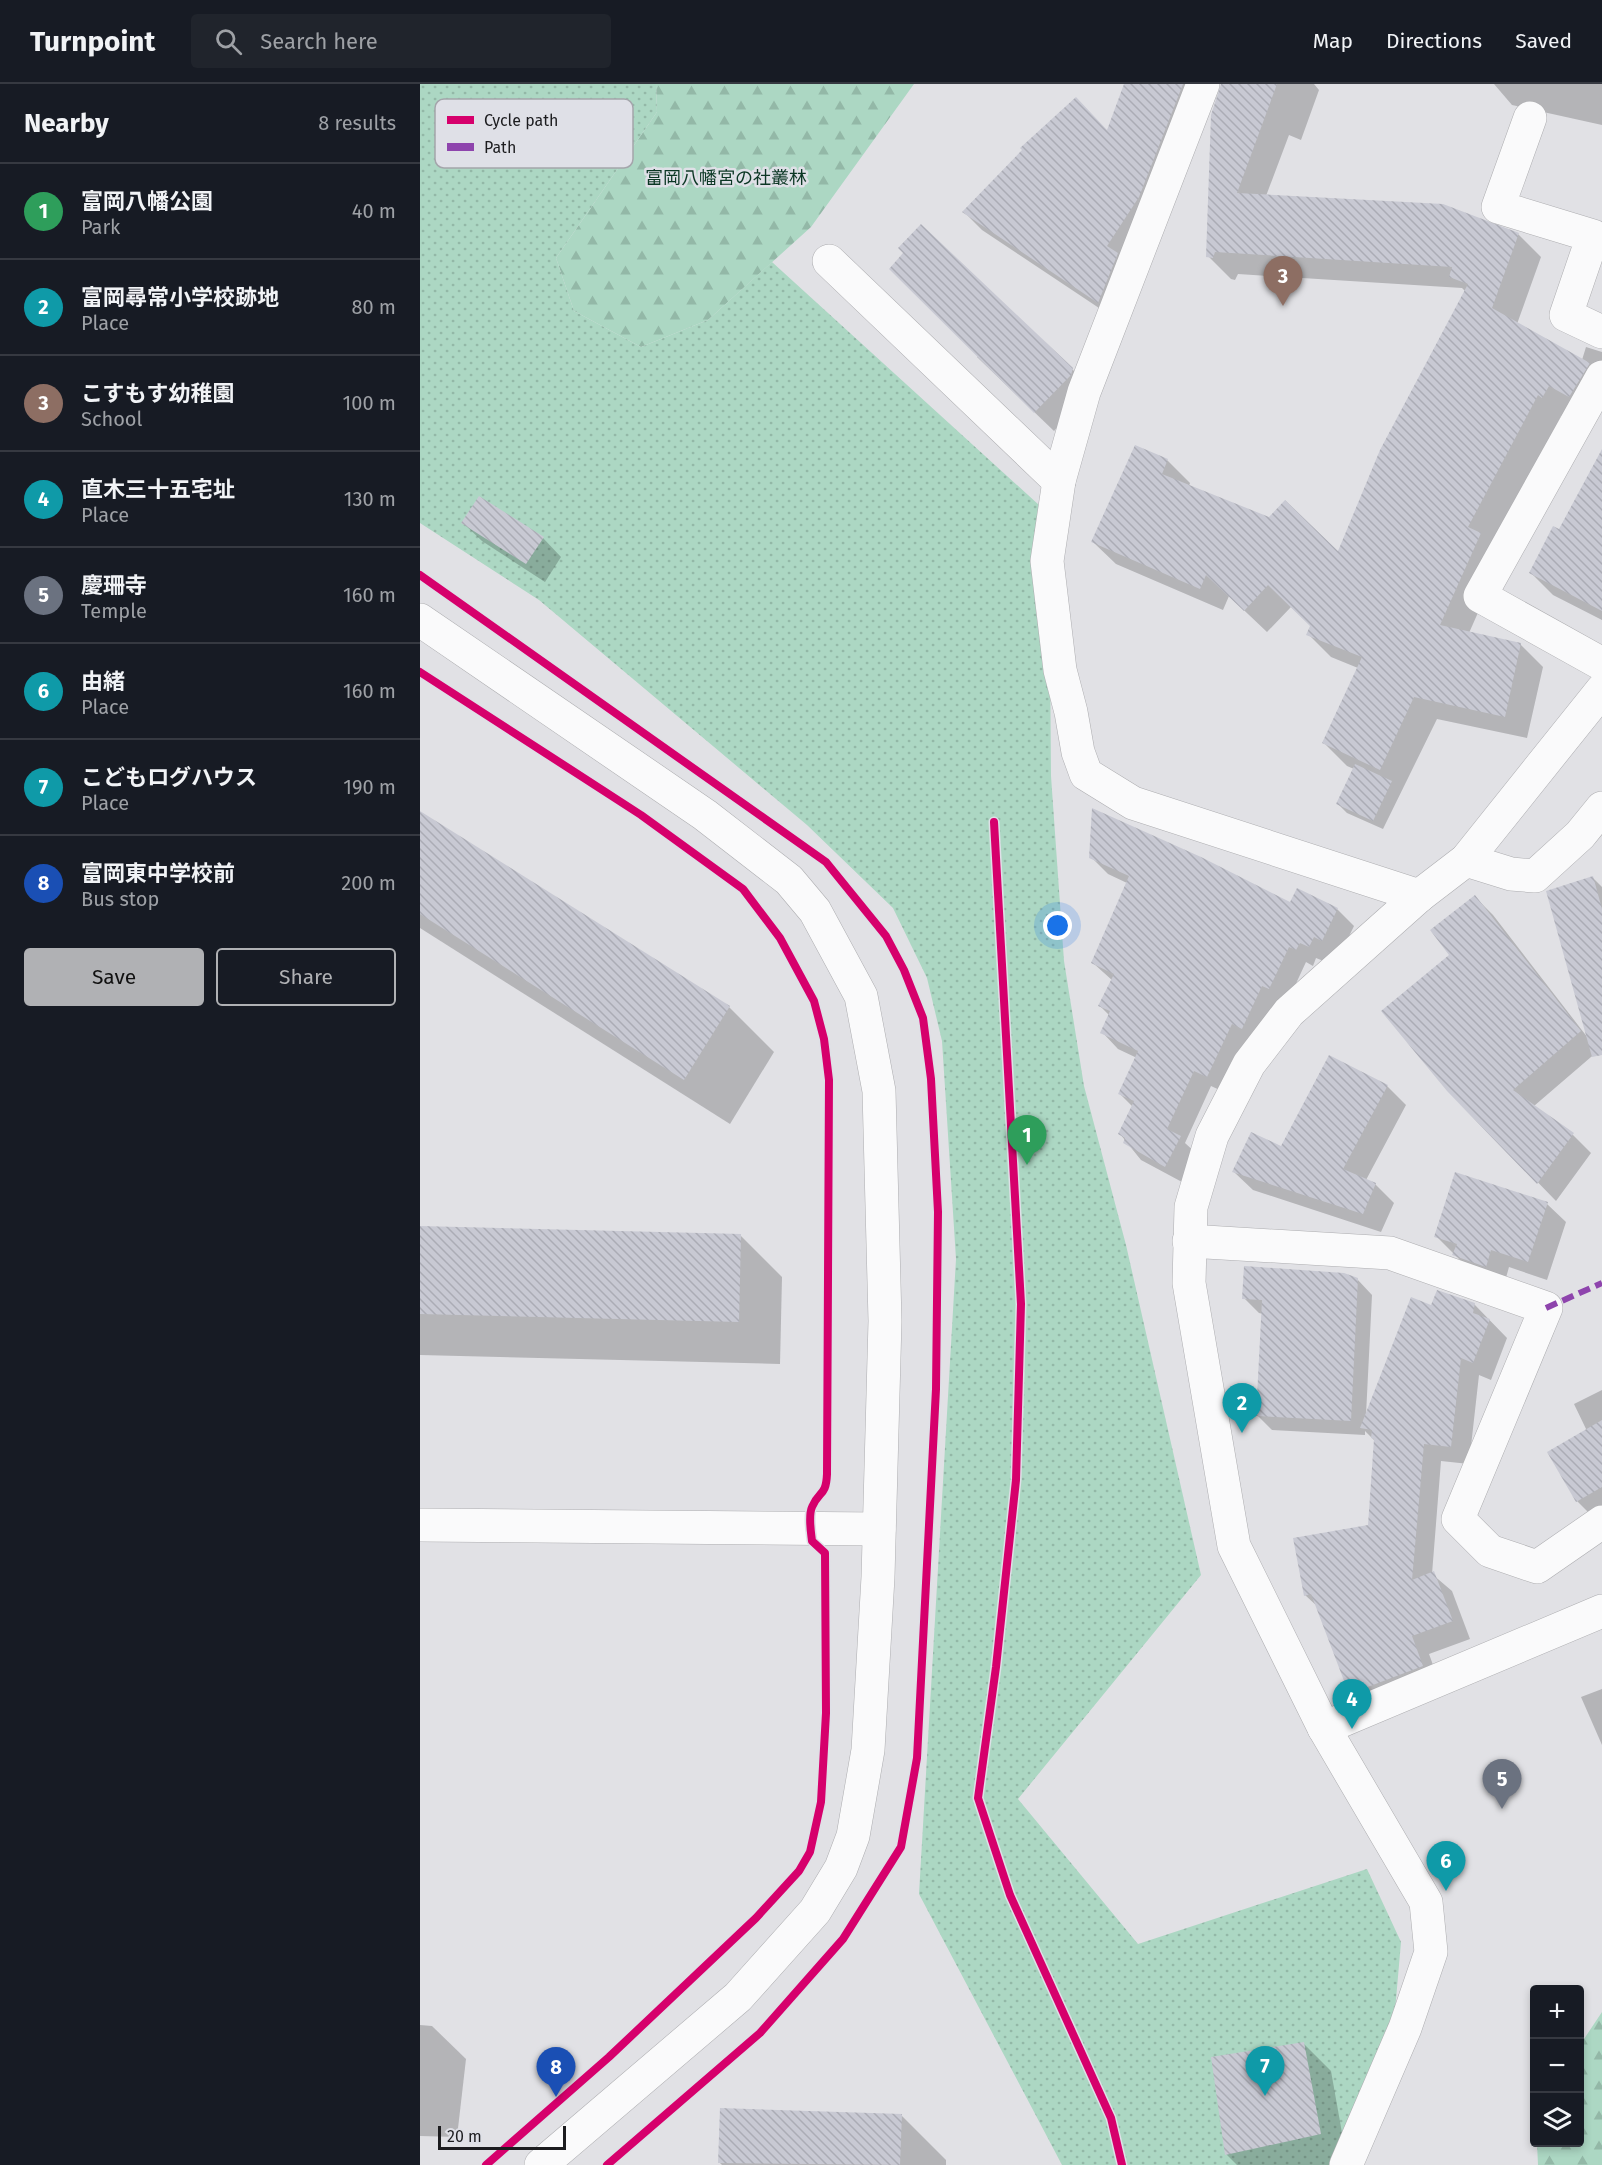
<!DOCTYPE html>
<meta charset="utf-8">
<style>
:root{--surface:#171b24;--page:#20242c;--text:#f1f3f6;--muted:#9ea1a6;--line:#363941;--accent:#b0b1b4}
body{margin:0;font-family:"Fira Sans","Noto Sans JP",sans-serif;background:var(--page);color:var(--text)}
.controls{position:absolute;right:18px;bottom:18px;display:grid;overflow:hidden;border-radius:6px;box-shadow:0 3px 9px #0003}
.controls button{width:54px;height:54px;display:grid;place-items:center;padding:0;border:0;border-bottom:2px solid var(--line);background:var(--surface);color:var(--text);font:30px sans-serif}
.scale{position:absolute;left:18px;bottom:15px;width:128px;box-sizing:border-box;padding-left:6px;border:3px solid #1c1c1f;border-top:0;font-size:16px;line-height:21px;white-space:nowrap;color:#1c1c1f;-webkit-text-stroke:4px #dfe0e7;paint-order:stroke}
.you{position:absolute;left:638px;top:842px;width:21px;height:21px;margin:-15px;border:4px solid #fff;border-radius:50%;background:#1a73e8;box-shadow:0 0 0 9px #1a73e833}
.badge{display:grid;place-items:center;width:39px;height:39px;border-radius:50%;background:var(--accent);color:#fff;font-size:20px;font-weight:700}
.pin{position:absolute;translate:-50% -50px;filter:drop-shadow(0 2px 3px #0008)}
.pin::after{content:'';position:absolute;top:32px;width:21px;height:18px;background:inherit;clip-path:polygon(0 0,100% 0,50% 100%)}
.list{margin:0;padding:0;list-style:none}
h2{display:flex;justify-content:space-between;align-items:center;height:78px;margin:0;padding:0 24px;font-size:26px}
h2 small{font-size:20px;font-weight:400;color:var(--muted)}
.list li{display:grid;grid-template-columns:39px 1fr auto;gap:18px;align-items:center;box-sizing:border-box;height:96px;padding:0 24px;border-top:2px solid var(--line)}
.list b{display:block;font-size:22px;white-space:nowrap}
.list p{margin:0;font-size:20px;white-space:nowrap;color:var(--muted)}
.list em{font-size:20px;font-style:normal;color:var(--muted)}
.actions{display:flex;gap:12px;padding:18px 24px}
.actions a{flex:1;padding:14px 0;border:2px solid var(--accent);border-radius:6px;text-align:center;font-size:21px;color:var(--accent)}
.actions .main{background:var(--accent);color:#111}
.icon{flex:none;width:33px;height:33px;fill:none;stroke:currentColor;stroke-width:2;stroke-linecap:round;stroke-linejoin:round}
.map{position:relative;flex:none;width:1182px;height:2081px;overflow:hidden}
header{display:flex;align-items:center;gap:36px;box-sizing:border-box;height:84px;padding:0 30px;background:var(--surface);border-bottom:2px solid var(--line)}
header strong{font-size:28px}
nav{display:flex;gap:33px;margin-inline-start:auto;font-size:21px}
.search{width:420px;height:54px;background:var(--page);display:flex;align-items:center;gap:15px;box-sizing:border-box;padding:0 21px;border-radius:6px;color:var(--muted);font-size:22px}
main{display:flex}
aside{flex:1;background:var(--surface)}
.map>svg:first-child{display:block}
</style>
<header>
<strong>Turnpoint</strong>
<div class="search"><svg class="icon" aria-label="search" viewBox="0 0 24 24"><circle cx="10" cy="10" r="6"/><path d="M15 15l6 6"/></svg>Search here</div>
<nav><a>Map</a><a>Directions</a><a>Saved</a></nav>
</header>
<main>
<aside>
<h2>Nearby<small>8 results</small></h2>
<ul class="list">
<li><span class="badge" style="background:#2e9e5b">1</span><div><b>富岡八幡公園</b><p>Park</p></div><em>40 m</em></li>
<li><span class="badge" style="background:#0f9aa8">2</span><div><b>富岡尋常小学校跡地</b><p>Place</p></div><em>80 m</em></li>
<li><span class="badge" style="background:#8d6e63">3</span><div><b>こすもす幼稚園</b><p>School</p></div><em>100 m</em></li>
<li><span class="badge" style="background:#0f9aa8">4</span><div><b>直木三十五宅址</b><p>Place</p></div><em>130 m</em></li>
<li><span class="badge" style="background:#6b7280">5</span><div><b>慶珊寺</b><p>Temple</p></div><em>160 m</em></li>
<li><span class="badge" style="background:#0f9aa8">6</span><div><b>由緒</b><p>Place</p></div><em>160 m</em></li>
<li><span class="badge" style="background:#0f9aa8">7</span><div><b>こどもログハウス</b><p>Place</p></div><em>190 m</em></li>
<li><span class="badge" style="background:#1a4fb4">8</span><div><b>富岡東中学校前</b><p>Bus stop</p></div><em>200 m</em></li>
</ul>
<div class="actions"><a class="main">Save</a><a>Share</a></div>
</aside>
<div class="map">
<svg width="1182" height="2081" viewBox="0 0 1182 2081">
<defs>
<pattern id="forest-firs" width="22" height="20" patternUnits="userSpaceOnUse" patternTransform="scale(1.5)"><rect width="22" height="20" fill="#acd7c3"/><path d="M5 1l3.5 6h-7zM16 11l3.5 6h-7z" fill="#93b8a7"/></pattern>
<pattern id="park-dots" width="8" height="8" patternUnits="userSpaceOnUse" patternTransform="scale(1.5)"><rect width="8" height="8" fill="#acd7c3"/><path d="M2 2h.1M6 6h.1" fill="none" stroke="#93b8a7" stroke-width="1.8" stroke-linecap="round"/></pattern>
<pattern id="building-back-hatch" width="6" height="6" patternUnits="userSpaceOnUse" patternTransform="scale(1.5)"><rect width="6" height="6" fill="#c8c9d3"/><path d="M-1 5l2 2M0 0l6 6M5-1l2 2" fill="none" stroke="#abacb5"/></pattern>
</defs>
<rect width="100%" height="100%" fill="#e1e1e5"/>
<g fill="url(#forest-firs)">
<path d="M 236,0 L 494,0 L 391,143 L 288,236 L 221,263 L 154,227 L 136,174 L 237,28 Z"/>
<path d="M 1182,1928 L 1182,2081 L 1118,2081 L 1117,2059 L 1160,2058 L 1160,1961 Z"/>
</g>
<path fill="url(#park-dots)" d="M 0,0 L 236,0 L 237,28 L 136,174 L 154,227 L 221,263 L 288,236 L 352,178 L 642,442 L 630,563 L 631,692 L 644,877 L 664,1002 L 706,1161 L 781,1491 L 598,1715 L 718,1860 L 947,1785 L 981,1858 L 975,1927 L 911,2081 L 642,2081 L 499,1810 L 536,1175 L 522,957 L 507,894 L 473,824 L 387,741 L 119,516 L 0,439 Z"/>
<g fill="#0003">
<path d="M 718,0 L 787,0 L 697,236 L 562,146 L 544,128 L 688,48 Z"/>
<path d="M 802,0 L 894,0 L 899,6 L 881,56 L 869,51 L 846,112 L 1098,150 L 1121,173 L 1097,240 L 1162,276 L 1166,263 L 1182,268 L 1182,317 L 1145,335 L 1141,332 L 1073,462 L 1083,472 L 1049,549 L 1100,560 L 1123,583 L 1107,654 L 1017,635 L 963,745 L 927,729 L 918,720 L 934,685 L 927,682 L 904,659 L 938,584 L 911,573 L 888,550 L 892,542 L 871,523 L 847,548 L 809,512 L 803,526 L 696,480 L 673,458 L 747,376 L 770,399 L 769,402 L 919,470 L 1045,207 L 1042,204 L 818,190 L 815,196 L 811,195 L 788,172 Z"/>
<path d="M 1074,0 L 1182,0 L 1182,41 L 1092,21 Z"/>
<path d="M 559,271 L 652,285 L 671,304 L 669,309 L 634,347 L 557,273 Z"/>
<path d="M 1182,368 L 1182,536 L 1133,511 L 1110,488 L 1140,447 Z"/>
<path d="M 43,439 L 123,454 L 141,473 L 125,498 L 62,457 Z"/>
<path d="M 0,729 L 309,923 L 354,968 L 310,1040 L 0,844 Z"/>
<path d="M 671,773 L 870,820 L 917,825 L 934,842 L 919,873 L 906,878 L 896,874 L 893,882 L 886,878 L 866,921 L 804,1008 L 791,1002 L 765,1059 L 777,1070 L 762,1098 L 721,1076 L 700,1050 L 713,1023 L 700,1010 L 717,974 L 698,965 L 682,948 L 689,931 L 680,922 L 693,897 L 673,879 L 707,799 L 688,790 Z"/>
<path d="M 1173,794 L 1182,803 L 1182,960 Z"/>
<path d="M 1055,813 L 1073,831 L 1178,967 L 1114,1022 L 1153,1051 L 1171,1069 L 1136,1117 L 1028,1006 L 1031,871 Z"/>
<path d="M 967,1002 L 986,1021 L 946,1096 L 955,1100 L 974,1119 L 961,1148 L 833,1106 L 814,1088 L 862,1064 Z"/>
<path d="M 1127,1120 L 1146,1138 L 1127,1196 L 1089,1183 L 1084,1201 L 1053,1189 L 1016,1152 Z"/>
<path d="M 0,1143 L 320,1151 L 362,1193 L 360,1280 L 0,1271 Z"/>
<path d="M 937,1195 L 952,1211 L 946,1331 L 1012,1222 L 1054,1220 L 1087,1254 L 1071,1296 L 1059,1291 L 1049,1380 L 1021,1377 L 1012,1490 L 1032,1507 L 1050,1555 L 1009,1570 L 1020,1600 L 948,1627 L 930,1609 L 898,1523 L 885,1511 L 949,1443 L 955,1357 L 945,1347 L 945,1351 L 852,1346 L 837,1331 L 843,1230 L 839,1229 L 824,1214 Z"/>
<path d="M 1182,1306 L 1182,1442 L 1157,1417 L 1129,1368 L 1167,1347 L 1154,1320 Z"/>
<path d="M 1182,1605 L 1182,1661 L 1161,1613 Z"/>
<path d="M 0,1941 L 12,1942 L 46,1975 L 37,2053 L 0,2052 Z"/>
<path d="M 884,1960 L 911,1987 L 927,2077 L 911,2081 L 817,2081 L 806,2070 Z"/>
<path d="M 481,2031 L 526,2076 L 526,2081 L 302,2081 L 300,2079 Z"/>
</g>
<g fill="url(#building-back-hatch)">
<path d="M 704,0 L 763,0 L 719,113 L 687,162 L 698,169 L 678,219 L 542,128 L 602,66 L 600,64 L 656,13 L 687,46 Z"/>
<path d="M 801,0 L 857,0 L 817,109 L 1023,120 L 1099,149 L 1072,224 L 1170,279 L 1149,313 L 1129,302 L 1122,314 L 1118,311 L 1048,443 L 1061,449 L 1020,541 L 1101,559 L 1085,633 L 994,613 L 960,686 L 902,659 L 942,573 L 886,551 L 890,542 L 848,501 L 824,527 L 786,491 L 780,505 L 671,458 L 715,361 L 748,375 L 742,390 L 849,433 L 865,416 L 918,467 L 960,366 L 1048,200 L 1029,193 L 1032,183 L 795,168 L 793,174 L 786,173 L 791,31 Z"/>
<path d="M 501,140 L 653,284 L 651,291 L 614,329 L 469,185 L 483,169 L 478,164 Z"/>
<path d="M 1182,365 L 1182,527 L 1109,489 L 1133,442 L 1139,445 Z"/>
<path d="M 59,412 L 124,453 L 106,480 L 41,439 Z"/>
<path d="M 935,680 L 972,697 L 953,737 L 916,720 Z"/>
<path d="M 672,724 L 781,773 L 870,818 L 877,804 L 918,824 L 902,857 L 894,853 L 889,863 L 880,859 L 876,866 L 869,863 L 849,905 L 842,902 L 822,945 L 812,940 L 787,993 L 774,987 L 747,1045 L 761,1052 L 745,1083 L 703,1059 L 705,1054 L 698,1050 L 714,1017 L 698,1010 L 718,967 L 680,949 L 690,927 L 678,922 L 694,890 L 671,879 L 709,792 L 669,774 Z"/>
<path d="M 0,727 L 310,922 L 264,996 L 0,830 Z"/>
<path d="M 1173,792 L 1182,825 L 1182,971 L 1172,973 L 1126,807 Z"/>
<path d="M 1055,811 L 1161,947 L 1093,1006 L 1154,1049 L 1117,1100 L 1027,1007 L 961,927 L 1029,871 L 1010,846 Z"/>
<path d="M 909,971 L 968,1001 L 923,1085 L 956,1099 L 943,1130 L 812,1088 L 831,1048 L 861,1062 Z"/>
<path d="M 1035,1088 L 1128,1118 L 1108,1178 L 1071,1166 L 1066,1183 L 1032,1171 L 1037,1160 L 1014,1153 Z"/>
<path d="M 0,1142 L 321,1150 L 319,1238 L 0,1230 Z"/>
<path d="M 824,1182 L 924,1189 L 938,1194 L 931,1337 L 836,1332 L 842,1216 L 822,1215 Z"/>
<path d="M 1017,1206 L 1055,1219 L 1053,1229 L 1070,1235 L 1053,1279 L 1041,1274 L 1031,1363 L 1004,1360 L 992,1496 L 1014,1487 L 1033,1537 L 992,1552 L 1003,1582 L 929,1610 L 891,1510 L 884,1512 L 873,1454 L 948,1441 L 954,1355 L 951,1354 L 952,1346 L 940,1344 L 991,1213 L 1011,1221 Z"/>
<path d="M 1182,1336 L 1182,1403 L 1156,1418 L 1127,1368 Z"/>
<path d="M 884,1958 L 901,2050 L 805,2071 L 791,1973 Z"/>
<path d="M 300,2024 L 482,2030 L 480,2081 L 298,2079 Z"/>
</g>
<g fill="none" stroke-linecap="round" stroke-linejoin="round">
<defs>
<g id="minor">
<path d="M 783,0 L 664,308 L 639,397 L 627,477 L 640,586 L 651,628 L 658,668 L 666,690 L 713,719 L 999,812"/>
<path d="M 1110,34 L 1078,123 L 1173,152 L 1146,231 L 1182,248"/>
<path d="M 409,177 L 639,397"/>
<path d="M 1182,293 L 1060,512 L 1182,580"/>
<path d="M 0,536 L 285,731 L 369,796 L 395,827 L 441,912 L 459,1007 L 465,1237 L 458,1493 L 448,1666 L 433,1752 L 421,1784 L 395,1827 L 318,1913 L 121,2081"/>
<path d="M 1046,776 L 1091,790 L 1115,792 L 1160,751 L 1182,724"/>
<path d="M 769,1157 L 970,1169 L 1126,1224 L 1038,1435 L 1070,1467 L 1117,1483 L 1182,1438"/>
<path d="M 0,1441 L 459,1445"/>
<path d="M 904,1644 L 1182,1527"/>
<path d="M 926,2081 L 985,1944 L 1011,1868 L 1006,1818 L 904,1644 L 814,1462 L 769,1199 L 771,1123 L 792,1052 L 829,980 L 869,928 L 999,812 L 1046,776 L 1182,606"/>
</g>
</defs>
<use href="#minor" stroke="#adadb0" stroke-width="34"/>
<use href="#minor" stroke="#fafafb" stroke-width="33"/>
<path stroke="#8e44ad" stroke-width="6" stroke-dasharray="12 6" stroke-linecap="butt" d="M 1126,1224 L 1182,1199"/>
<defs>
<g id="cycleway">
<path d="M 0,491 L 406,778 L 466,852 L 484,886 L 503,934 L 511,995 L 518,1128 L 516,1305 L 497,1674 L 481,1763 L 423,1855 L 340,1949 L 187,2081"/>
<path d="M 0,588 L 221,731 L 323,805 L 360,854 L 394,917 L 404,955 L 409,996 L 407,1390 C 406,1413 399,1406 392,1423 C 388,1432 391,1448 392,1457 L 405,1469 L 406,1629 L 401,1718 L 390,1768 L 379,1787 L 336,1834 L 189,1973 L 66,2081"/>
<path d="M 574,738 L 601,1220 L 596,1396 L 576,1583 L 558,1714 L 590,1811 L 691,2034 L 702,2081"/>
</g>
</defs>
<use href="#cycleway" stroke="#dfe0e7" stroke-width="11"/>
<use href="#cycleway" stroke="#d6006c" stroke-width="8"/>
</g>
<g text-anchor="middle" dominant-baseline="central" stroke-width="5" stroke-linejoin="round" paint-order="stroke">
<g font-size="18" fill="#0b3724" stroke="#dfe0e7">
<text x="306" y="94">富岡八幡宮の社叢林</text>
</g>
</g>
<rect x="15" y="15" width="198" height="69" rx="9" fill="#dfe0e7" stroke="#a4a5ab" stroke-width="1.5"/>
<rect x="27" y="32" width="27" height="8" fill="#d6006c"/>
<rect x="27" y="59" width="27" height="8" fill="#8e44ad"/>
<g font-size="16" fill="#1c1c1f">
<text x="64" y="42">Cycle path</text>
<text x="64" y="69">Path</text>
</g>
</svg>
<div class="controls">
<button>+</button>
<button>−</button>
<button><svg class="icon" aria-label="layers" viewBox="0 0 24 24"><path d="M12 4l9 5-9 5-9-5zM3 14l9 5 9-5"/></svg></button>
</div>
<div class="scale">20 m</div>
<div class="you"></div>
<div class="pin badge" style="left:607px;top:1081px;background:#2e9e5b">1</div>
<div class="pin badge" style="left:822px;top:1349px;background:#0f9aa8">2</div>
<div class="pin badge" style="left:863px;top:222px;background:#8d6e63">3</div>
<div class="pin badge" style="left:932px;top:1645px;background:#0f9aa8">4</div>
<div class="pin badge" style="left:1082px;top:1725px;background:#6b7280">5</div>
<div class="pin badge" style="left:1026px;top:1807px;background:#0f9aa8">6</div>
<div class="pin badge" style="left:845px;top:2012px;background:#0f9aa8">7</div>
<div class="pin badge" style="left:136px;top:2013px;background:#1a4fb4">8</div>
</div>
</main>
